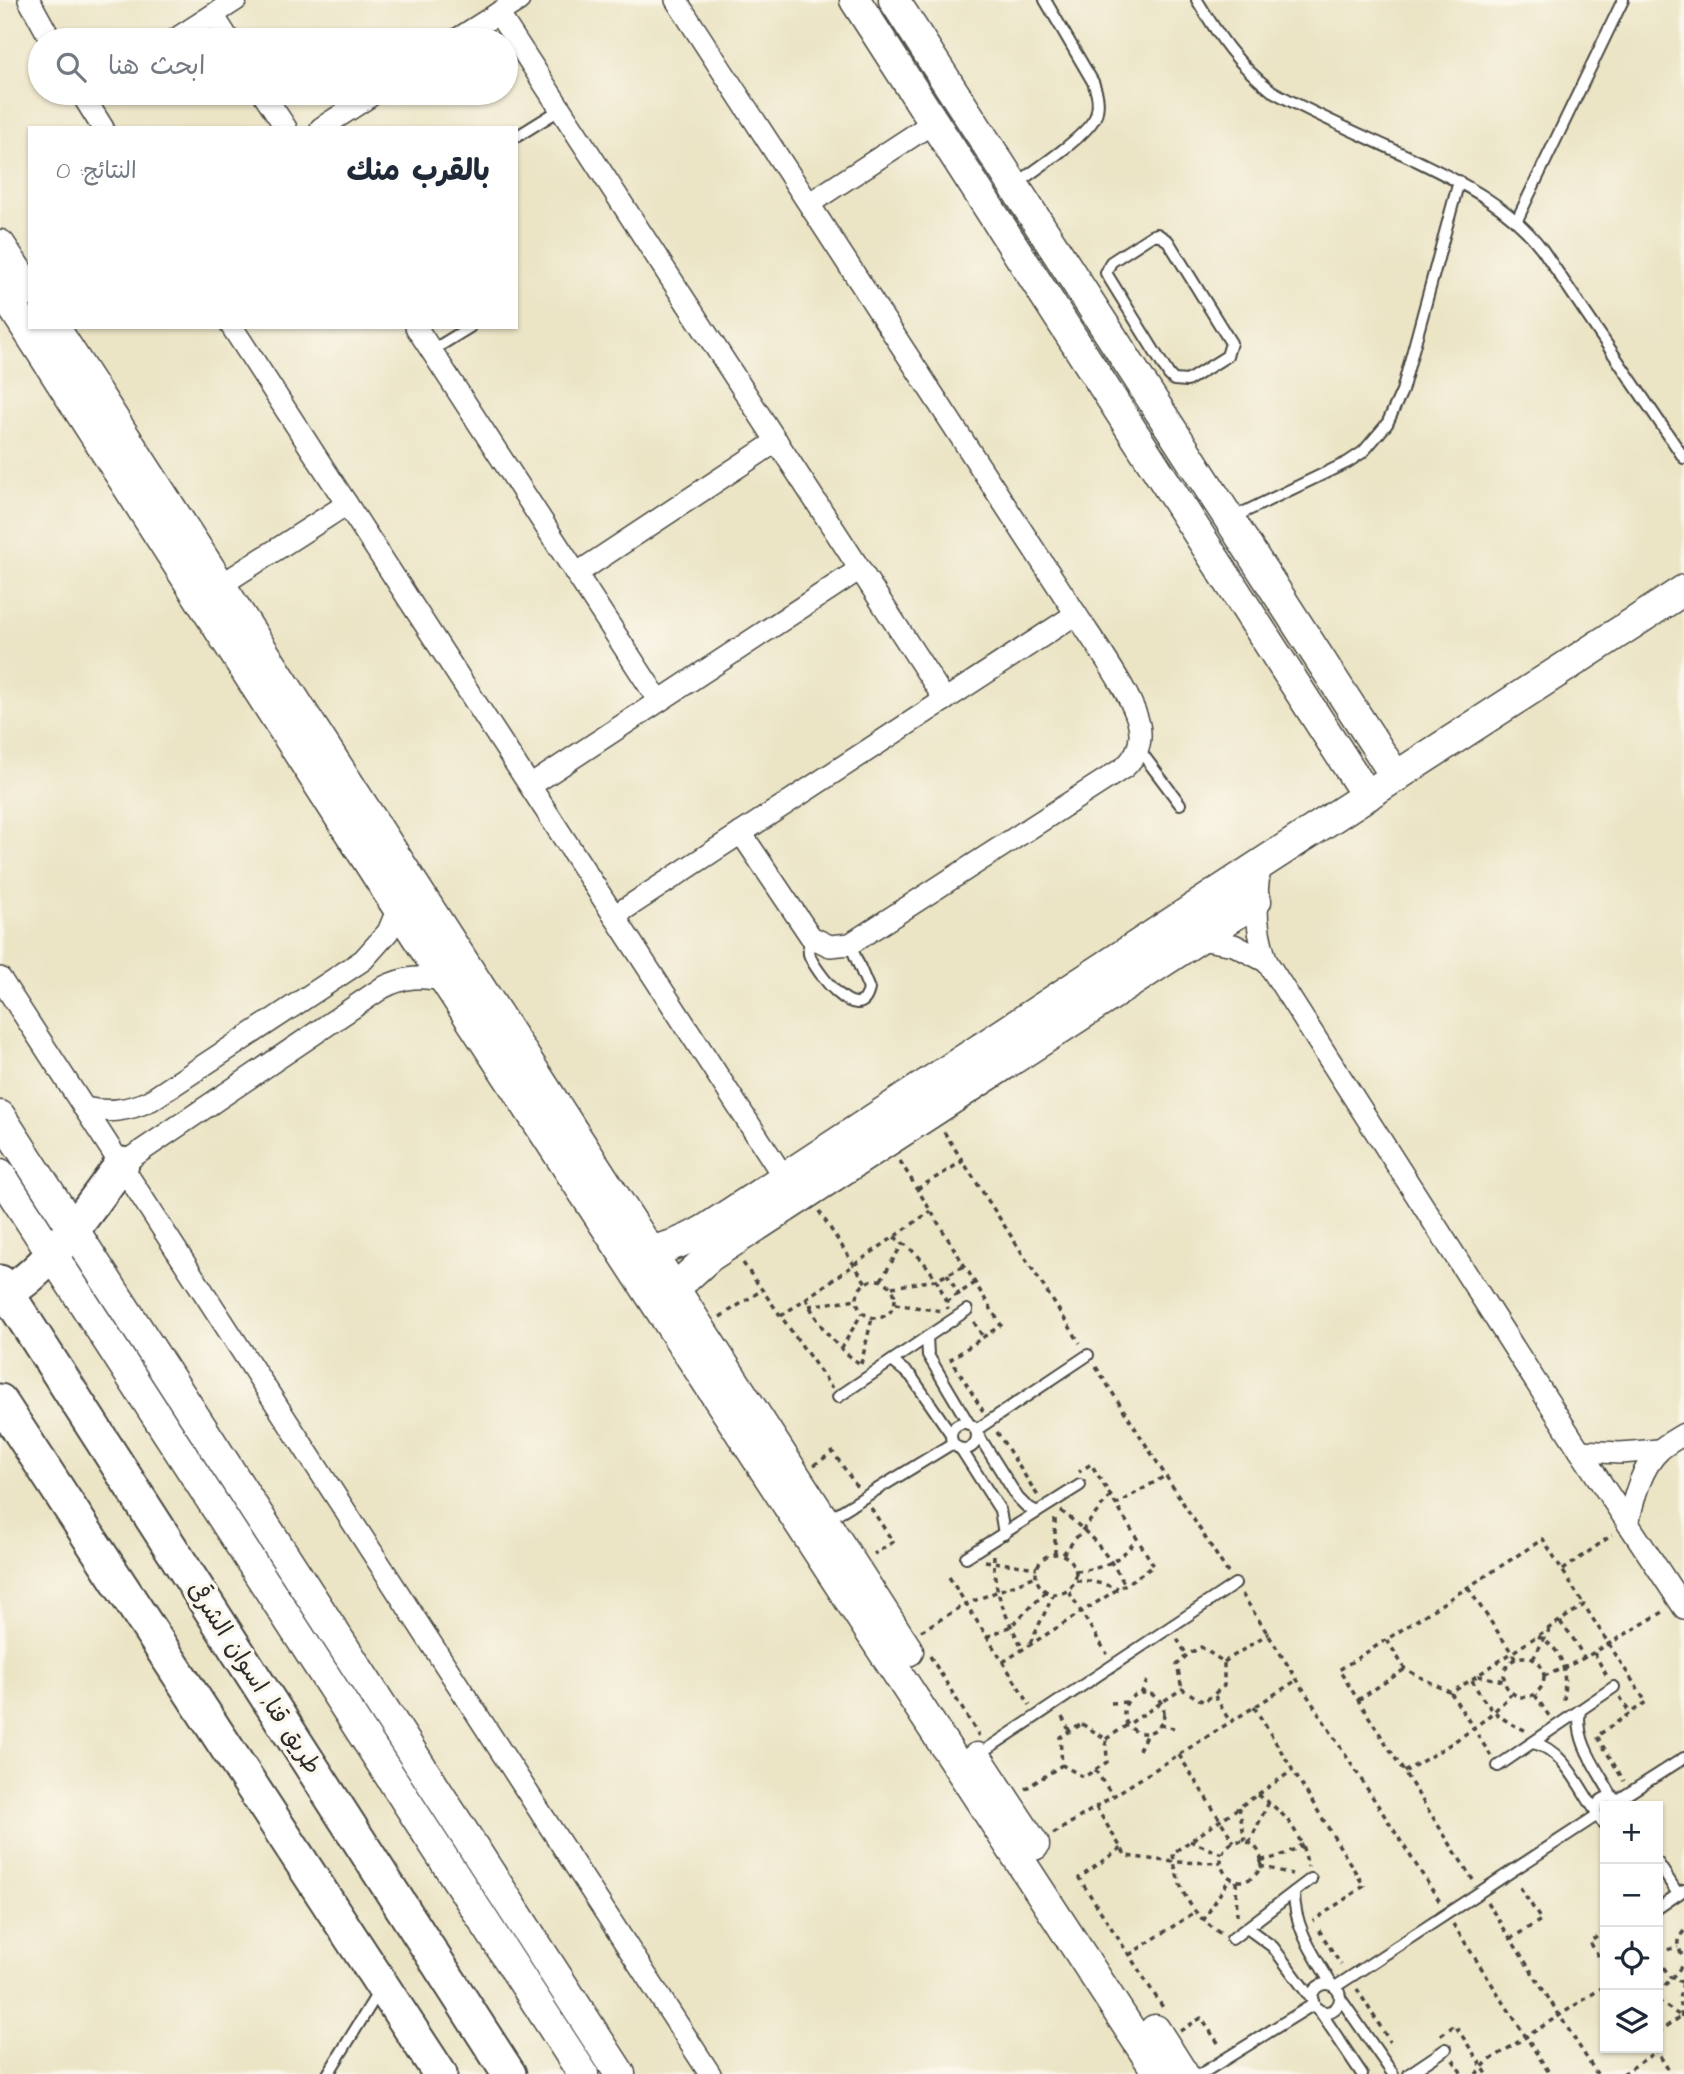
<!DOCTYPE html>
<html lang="ar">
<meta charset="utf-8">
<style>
:root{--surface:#fff;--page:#f6f6f7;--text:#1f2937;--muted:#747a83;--line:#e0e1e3}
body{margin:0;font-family:"Architects Daughter","Playpen Sans Arabic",sans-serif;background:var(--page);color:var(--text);direction:rtl}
.controls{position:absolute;right:21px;bottom:21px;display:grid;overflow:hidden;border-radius:0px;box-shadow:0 2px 5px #0004}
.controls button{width:63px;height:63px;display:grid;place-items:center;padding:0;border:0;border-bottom:2px solid var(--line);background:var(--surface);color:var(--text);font:35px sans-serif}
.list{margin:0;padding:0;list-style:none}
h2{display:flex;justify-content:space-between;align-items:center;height:91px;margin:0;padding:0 28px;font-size:30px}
h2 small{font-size:23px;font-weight:400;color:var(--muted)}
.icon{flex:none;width:38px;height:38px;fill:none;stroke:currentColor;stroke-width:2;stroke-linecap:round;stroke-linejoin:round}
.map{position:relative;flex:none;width:1684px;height:2074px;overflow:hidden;direction:ltr}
.search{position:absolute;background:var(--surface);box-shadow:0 2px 5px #0004;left:28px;top:28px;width:490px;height:77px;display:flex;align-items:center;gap:18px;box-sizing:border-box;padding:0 24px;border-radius:38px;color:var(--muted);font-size:26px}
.panel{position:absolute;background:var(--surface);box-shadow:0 2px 5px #0004;left:28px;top:126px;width:490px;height:203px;border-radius:0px;direction:rtl}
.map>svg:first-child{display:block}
</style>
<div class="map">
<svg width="1684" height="2074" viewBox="0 0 1684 2074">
<rect width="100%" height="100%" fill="#fbf7ec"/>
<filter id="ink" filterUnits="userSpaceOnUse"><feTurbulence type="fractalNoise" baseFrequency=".0143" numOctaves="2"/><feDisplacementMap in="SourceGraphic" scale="14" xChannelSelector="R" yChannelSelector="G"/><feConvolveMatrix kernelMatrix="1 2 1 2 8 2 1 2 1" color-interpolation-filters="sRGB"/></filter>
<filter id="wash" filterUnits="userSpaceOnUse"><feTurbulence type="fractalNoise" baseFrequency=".00686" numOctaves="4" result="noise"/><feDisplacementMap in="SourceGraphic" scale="28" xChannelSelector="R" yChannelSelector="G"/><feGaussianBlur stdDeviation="1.57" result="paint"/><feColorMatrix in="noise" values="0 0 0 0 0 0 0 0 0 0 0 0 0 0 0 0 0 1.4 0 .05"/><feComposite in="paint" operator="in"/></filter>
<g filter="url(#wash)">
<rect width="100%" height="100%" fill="#ebe4c5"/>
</g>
<g filter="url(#ink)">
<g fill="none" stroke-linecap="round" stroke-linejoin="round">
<defs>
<g id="lane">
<path d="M 1197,0 C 1220,38 1236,63 1272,91 C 1315,115 1362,135 1407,156 C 1458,181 1507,203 1542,249 L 1684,458"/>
<path d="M 516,137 L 561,109"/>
<path d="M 1016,184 C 1035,170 1089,135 1096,115 C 1100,103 1097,93 1093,82 L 1045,0"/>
<path d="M 1517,220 L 1623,0"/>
<path d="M 1157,234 L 1168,241 L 1231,343 L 1227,356 L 1187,381 L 1174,380 L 1169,375 L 1106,273 L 1111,262 L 1151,236 Z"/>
<path d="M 431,351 L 470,327"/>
<path d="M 1232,518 L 1348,462 L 1363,452 L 1387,424 L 1402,391 L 1459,181"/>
<path d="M 1138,748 L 1180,804"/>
<path d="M 811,937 C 809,943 808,948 809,954 C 814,970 860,1030 869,989 L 850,944"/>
<path d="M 927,1337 L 928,1355 L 969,1424"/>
<path d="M 892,1361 L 911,1376 L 951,1434"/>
<path d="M 838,1397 L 967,1310"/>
<circle cx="964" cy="1436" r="13"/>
<path d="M 976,1430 L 1088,1355"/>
<path d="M 977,1433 L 1018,1498 L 1026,1506 L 1037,1512"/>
<path d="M 961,1449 L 1000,1510 L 1004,1534"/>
<path d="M 827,1520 L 953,1443"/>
<path d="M 966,1557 L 1080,1485"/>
<path d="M 1580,1710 C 1574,1742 1599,1771 1613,1798"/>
<path d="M 1533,1743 C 1563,1749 1579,1787 1595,1810"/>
<path d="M 978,1755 L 1235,1584"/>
<path d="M 1498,1766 L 1614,1687"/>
<path d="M 1618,1800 L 1684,1758"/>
<path d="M 1605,1824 L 1596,1816 C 1595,1806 1598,1800 1608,1797 L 1618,1801"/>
<path d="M 1658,1863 L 1678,1894"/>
<path d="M 1294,1892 C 1294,1928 1314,1955 1332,1985"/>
<path d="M 1658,1908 L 1684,1890"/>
<path d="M 1247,1928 L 1273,1947 L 1313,2001"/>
<path d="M 1232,1939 L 1311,1879"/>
<circle cx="1326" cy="1998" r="14"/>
<path d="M 1335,1987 L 1596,1816"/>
<path d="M 1340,1998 L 1393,2074"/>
<path d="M 1319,2010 L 1362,2074"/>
<path d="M 328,2074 L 379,1991"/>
<path d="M 1201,2074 L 1314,2004"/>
<path d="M 1409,2074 L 1446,2049"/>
</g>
<g id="street">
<path d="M 29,0 L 51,40"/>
<path d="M 676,0 L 1076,614 C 1093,641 1140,704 1140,733 C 1141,747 1134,758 1125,767 L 850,944 L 830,946 L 811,937 L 741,833"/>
<path d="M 498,13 L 945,700"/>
<path d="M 213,15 L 229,40"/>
<path d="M 174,40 L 236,0"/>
<path d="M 456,40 L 519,0"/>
<path d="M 81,93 L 103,128"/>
<path d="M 263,93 L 286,128"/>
<path d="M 321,128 L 375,93"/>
<path d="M 810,203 L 934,122"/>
<path d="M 232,327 L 783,1176"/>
<path d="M 416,327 L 659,701"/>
<path d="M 576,574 L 777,441"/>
<path d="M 221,585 L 347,504"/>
<path d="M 530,786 L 860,569"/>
<path d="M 1261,864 C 1254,898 1255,929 1267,962 L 1580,1451 L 1684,1608"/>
<path d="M 614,916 L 1076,614"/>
<path d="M 1199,939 L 1234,945 L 1267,962"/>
<path d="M 0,978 L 710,2074"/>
<path d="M 84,1108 C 108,1113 128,1111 151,1100 L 363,960 L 388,932 L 398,908"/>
<path d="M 122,1164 L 382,988 C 403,977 422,975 445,981"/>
<path d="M 1580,1451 L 1620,1453 L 1659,1450"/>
<path d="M 1628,1524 C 1633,1500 1641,1467 1660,1450 C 1666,1444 1676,1439 1684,1434"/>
</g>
<g id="secondary">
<path d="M 855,0 L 1367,796"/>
<path d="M 894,0 L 1396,777"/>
<path d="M 0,245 L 30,291"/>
<path d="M 0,287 L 398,908 L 1159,2074"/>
<path d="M 54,327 L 908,1651"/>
<path d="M 0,1116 L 620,2074"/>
<path d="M 0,1174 L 583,2074"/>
<path d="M 633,1252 C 660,1252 685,1242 708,1228 L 1261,864 L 1684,590"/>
<path d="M 664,1303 L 675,1288 L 709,1257 L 1256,901"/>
<path d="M 977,1758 L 1034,1845"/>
<path d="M 1155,2030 L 1183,2074"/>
</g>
<g id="primary">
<path d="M 0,1282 L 509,2074"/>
<path d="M 0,1296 C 47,1275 91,1204 122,1164"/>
<path d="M 0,1401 L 440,2074"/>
</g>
</defs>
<use href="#lane" stroke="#484742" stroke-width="14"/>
<use href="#street" stroke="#484742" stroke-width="24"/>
<use href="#secondary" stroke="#484742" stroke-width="33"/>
<use href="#primary" stroke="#484742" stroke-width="37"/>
<g stroke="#484742" stroke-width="3.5" stroke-dasharray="5 5" stroke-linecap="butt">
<path d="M 944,1132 L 1080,1343"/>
<path d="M 900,1161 L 1001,1325 L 951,1359 L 983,1411"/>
<path d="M 917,1189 L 963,1161"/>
<path d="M 819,1211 L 866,1283"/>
<path d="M 894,1237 C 920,1253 940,1278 948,1309"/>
<path d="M 743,1263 L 832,1388"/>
<path d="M 947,1274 L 962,1300"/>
<circle cx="876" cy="1299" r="19"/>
<path d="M 881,1280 L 903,1243"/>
<path d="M 892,1287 L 936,1280 L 964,1266"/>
<path d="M 806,1298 C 818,1326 837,1349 862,1365"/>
<path d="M 946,1302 L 975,1283"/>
<path d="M 895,1304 L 942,1311"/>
<path d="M 809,1306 L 857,1299"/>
<path d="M 781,1316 L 931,1211"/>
<path d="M 720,1317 L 762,1290"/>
<path d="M 974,1322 L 983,1337"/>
<path d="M 841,1349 L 862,1313"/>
<path d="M 861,1364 L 872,1318"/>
<path d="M 1096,1367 L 1228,1573"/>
<path d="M 997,1432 L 1038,1496"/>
<path d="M 814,1465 L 833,1452 L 857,1487"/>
<path d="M 1115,1505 L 1165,1476"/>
<path d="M 871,1508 L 893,1542 L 874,1554"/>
<path d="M 1061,1511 C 1089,1532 1107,1553 1124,1583"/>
<path d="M 1055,1554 L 1055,1518"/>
<path d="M 1063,1554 L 1110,1496"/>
<circle cx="1056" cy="1574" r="20"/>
<path d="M 994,1555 C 992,1590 1007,1619 1023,1649"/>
<path d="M 985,1561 L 1037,1568"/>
<path d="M 1563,1570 L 1612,1535"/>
<path d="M 1076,1571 C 1103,1569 1120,1561 1136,1540"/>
<path d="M 949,1577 L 1030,1705"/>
<path d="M 1076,1581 L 1090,1581 L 1118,1588"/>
<path d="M 1468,1588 L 1516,1659"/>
<path d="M 1069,1592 L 1107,1654"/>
<path d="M 1242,1594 L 1440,1902"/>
<path d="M 1560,1622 L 1571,1635 L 1585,1659"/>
<path d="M 921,1631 L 966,1604 L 1036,1576"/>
<path d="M 1538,1636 C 1568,1653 1565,1673 1564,1703"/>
<path d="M 987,1637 L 1011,1626 L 1046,1592"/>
<path d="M 1177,1639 L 1187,1655"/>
<path d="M 1387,1640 L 1405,1669 L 1451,1693"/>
<path d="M 1030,1643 L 1054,1594"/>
<path d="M 1594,1653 L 1607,1676"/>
<path d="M 930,1656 L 979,1736"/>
<circle cx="1524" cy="1677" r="20"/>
<path d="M 1533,1659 L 1549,1630"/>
<path d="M 1003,1662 L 1154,1566 L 1091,1464 L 1079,1472"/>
<path d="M 1224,1662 L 1269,1633"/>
<path d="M 1478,1676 L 1504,1681"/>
<path d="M 1544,1676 C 1587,1660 1625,1633 1665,1611"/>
<path d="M 1472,1680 C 1485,1706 1499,1720 1527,1731"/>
<circle cx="1144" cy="1713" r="20"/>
<path d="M 1141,1694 L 1147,1681"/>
<path d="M 1535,1695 L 1549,1716"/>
<path d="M 1215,1696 L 1230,1722"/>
<path d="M 1620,1697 L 1630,1713"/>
<path d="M 1358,1700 L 1405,1669"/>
<path d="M 1111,1703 L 1128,1702"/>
<path d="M 1254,1707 L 1364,1886 L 1313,1921"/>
<path d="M 1062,1717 L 1069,1730"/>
<path d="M 1082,1724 L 1106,1739 L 1107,1762 L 1084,1777 L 1062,1765 L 1060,1737 Z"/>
<path d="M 1160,1725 L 1174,1728"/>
<path d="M 1106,1739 L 1182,1689 L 1204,1702 L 1224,1686 L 1224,1662 L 1201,1647 L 1187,1655 L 1177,1665 L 1182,1689"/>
<path d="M 1139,1750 L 1147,1733"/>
<path d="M 1179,1755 L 1234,1842"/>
<path d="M 1491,1756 L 1451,1693 L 1584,1605 L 1646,1702 L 1597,1736 L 1624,1781"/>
<path d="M 1095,1770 L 1113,1796"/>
<path d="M 1404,1772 C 1444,1748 1480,1729 1511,1694"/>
<path d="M 1025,1789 L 1062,1765"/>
<path d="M 1257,1795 C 1287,1813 1301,1833 1308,1867"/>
<path d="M 1096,1807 L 1126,1856 L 1174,1862 L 1221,1863"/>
<path d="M 1239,1807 L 1245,1841"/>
<path d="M 1053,1834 L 1297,1680"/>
<path d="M 1190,1841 L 1222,1854"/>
<circle cx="1241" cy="1861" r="20"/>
<path d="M 1249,1843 L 1269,1802"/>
<path d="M 1121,1848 L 1079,1878 L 1164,2009"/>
<path d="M 1261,1860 C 1278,1858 1289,1853 1303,1844"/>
<path d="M 1260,1866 L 1292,1874"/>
<path d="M 1473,1880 L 1339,1670 L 1543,1539 L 1584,1605"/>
<path d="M 1236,1881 L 1237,1917"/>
<path d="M 1487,1902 L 1597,2074"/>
<path d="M 1203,1921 L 1230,1878"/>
<path d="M 1453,1924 L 1550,2074"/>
<path d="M 1319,1930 L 1341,1965"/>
<path d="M 1605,1931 L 1590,1942 L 1605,1967"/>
<path d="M 1684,1931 C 1677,1939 1677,1949 1684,1957"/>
<path d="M 1220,1933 C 1191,1915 1176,1886 1173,1853 L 1293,1770"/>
<path d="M 1510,1939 L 1541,1920 L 1518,1884"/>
<path d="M 1658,1952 L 1678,1947"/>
<path d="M 1129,1955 L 1195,1912"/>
<path d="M 1658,1959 L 1670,1977 L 1684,1983"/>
<path d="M 1357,1989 L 1390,2042"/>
<path d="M 1658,1993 L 1684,1964"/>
<path d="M 1658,2001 L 1682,2017"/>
<path d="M 1682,2017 L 1679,1999 L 1683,1983"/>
<path d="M 1180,2031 L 1201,2018 L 1221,2047"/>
<path d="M 1658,2032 L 1682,2016"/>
<path d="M 1441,2035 L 1455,2025 L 1487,2074"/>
<path d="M 1655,2048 L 1671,2074"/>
<path d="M 1453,2060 L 1462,2074"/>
<path d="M 1476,2074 L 1487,2062 L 1605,1986"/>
<path d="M 1623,2074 L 1657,2051"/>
</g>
<use href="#lane" stroke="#fff" stroke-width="10"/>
<use href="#street" stroke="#fff" stroke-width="21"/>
<use href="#secondary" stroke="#fff" stroke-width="30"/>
<use href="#primary" stroke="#fff" stroke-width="33"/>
</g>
</g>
<g text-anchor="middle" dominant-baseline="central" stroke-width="7" stroke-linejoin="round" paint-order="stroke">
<g font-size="24" fill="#2b2b2b" stroke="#fbf7ec">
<text transform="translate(254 1678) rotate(57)">طريق قنا, اسوان الشرقى</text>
</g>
</g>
</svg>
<div class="controls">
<button>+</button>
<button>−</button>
<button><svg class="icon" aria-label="locate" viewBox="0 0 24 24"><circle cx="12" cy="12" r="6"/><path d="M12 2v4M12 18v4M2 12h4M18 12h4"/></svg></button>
<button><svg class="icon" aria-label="layers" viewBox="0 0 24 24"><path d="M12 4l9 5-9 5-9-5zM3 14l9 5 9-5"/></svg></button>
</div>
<div class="search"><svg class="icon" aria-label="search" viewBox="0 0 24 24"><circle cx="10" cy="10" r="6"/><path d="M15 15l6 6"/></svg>ابحث هنا</div>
<section class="panel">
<h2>بالقرب منك<small>النتائج: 0</small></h2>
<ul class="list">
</ul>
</section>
</div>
